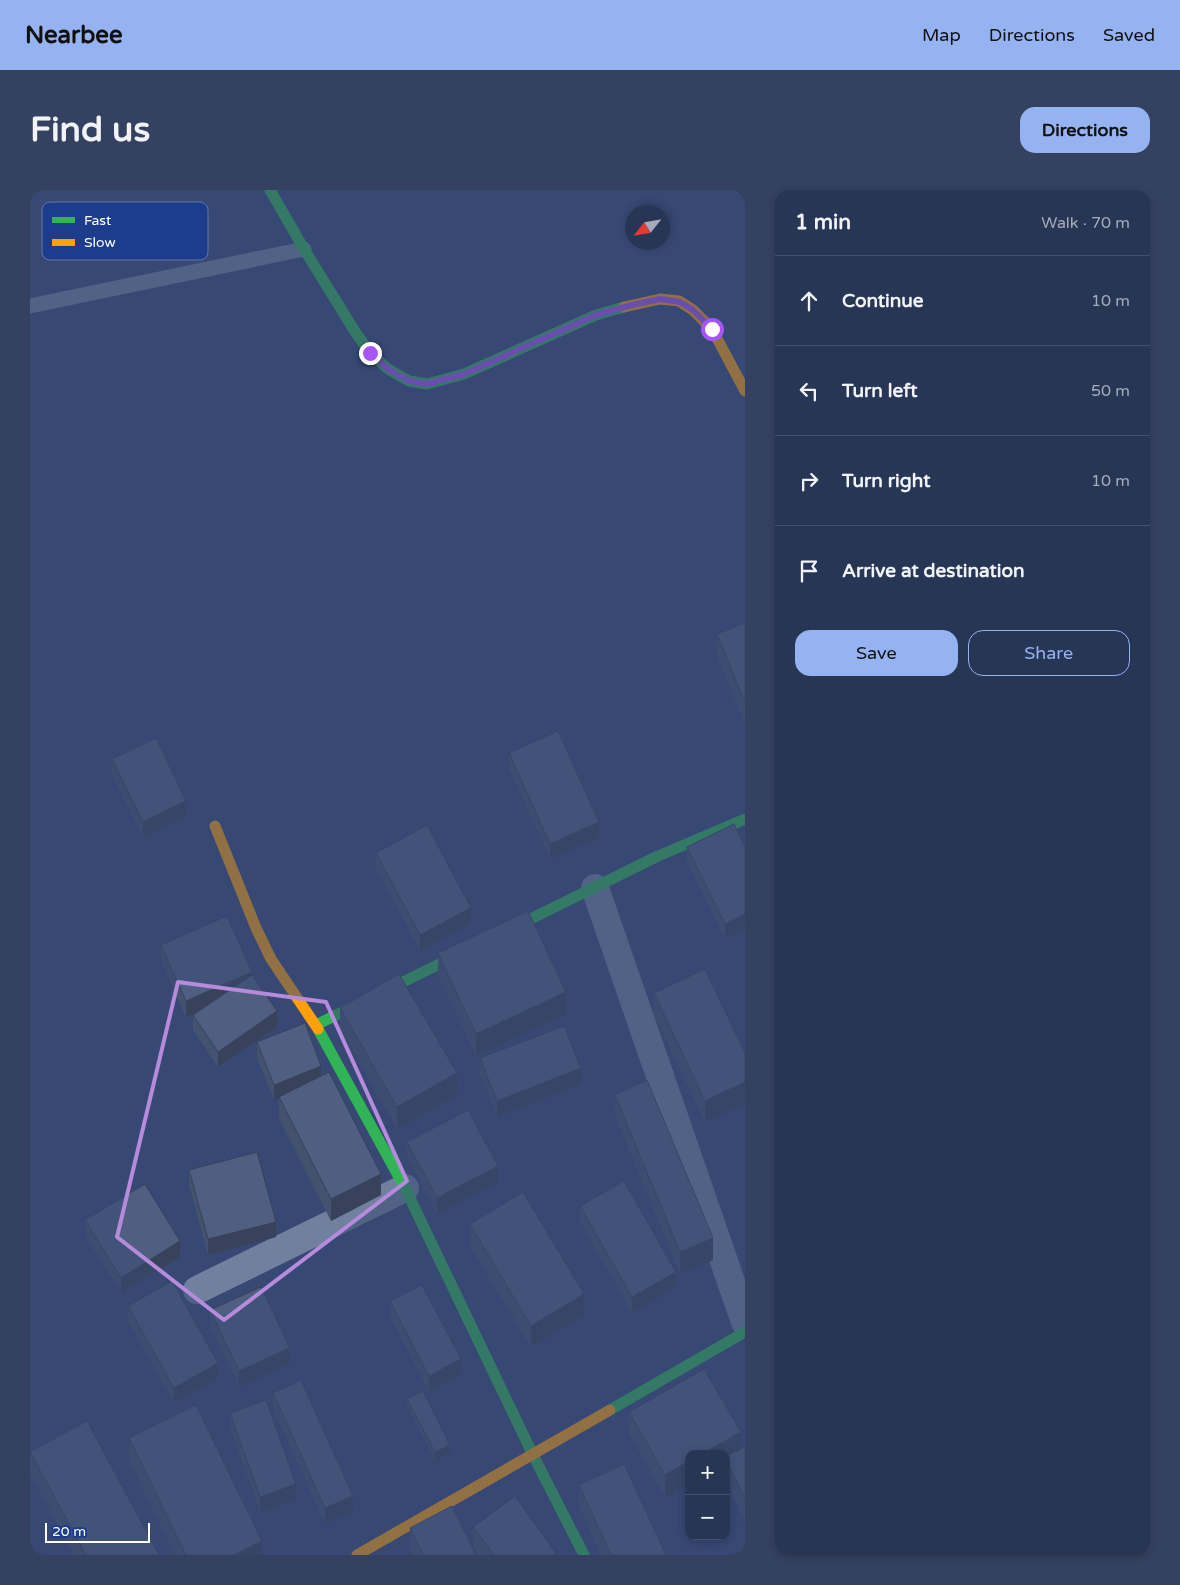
<!DOCTYPE html>
<meta charset="utf-8">
<style>
:root{--surface:#283656;--page:#344160;--text:#f1f3f6;--muted:#a5abb9;--line:#44506c;--accent:#95b2f1}
body{margin:0;font-family:"Varela Round",sans-serif;background:var(--page);color:var(--text)}
.controls{position:absolute;right:15px;bottom:15px;display:grid;overflow:hidden;border-radius:10px;box-shadow:0 2px 8px #0003}
.controls button{width:45px;height:45px;display:grid;place-items:center;padding:0;border:0;border-bottom:1px solid var(--line);background:var(--surface);color:var(--text);font:25px sans-serif}
.compass{position:absolute;left:595px;top:15px;width:45px;height:45px;border-radius:50%;background:var(--surface);box-shadow:0 2px 8px #0003;rotate:239deg}
.scale{position:absolute;left:15px;bottom:12px;width:105px;box-sizing:border-box;padding-left:5px;border:2px solid #fff;border-top:0;font-size:14px;line-height:18px;white-space:nowrap;color:#fff;-webkit-text-stroke:4px #1d3d8c;paint-order:stroke}
.stop{position:absolute;width:15px;height:15px;margin:-11px;border:4px solid #a855f7;border-radius:50%;background:#fff}
.stop.end{background:#a855f7;border-color:#fff;box-shadow:0 1px 5px #0008}
.list{margin:0;padding:0;list-style:none}
h2{display:flex;justify-content:space-between;align-items:center;height:65px;margin:0;padding:0 20px;font-size:21px}
h2 small{font-size:16px;font-weight:400;color:var(--muted)}
.list li{display:grid;grid-template-columns:32px 1fr auto;gap:15px;align-items:center;box-sizing:border-box;height:90px;padding:0 20px;border-top:1px solid var(--line)}
.list b{display:block;font-size:19px;white-space:nowrap}
.list em{font-size:16px;font-style:normal;color:var(--muted)}
.actions{display:flex;gap:10px;padding:15px 20px}
.actions a{flex:1;padding:11px 0;border:1px solid var(--accent);border-radius:15px;text-align:center;font-size:18px;color:var(--accent)}
.actions .main{background:var(--accent);color:#111}
.icon{flex:none;width:28px;height:28px;fill:none;stroke:currentColor;stroke-width:2;stroke-linecap:round;stroke-linejoin:round}
.map{position:relative;flex:none;width:715px;height:1365px;overflow:hidden;border-radius:15px}
header{display:flex;align-items:center;gap:30px;box-sizing:border-box;height:70px;padding:0 25px;background:var(--accent);color:#111}
header strong{font-size:24px}
nav{display:flex;gap:28px;margin-inline-start:auto;font-size:18px}
.intro{display:flex;align-items:center;justify-content:space-between;box-sizing:border-box;height:120px;padding:0 30px}
h1{margin:0;font-size:35px}
.button{padding:12px 22px;border-radius:15px;background:var(--accent);color:#111;font-size:18px;font-weight:700}
main{display:flex;gap:30px;padding:0 30px}
aside{flex:1;background:var(--surface);border-radius:15px;box-shadow:0 2px 8px #0003}
.map>svg:first-child{display:block}
</style>
<header>
<strong>Nearbee</strong>
<nav><a>Map</a><a>Directions</a><a>Saved</a></nav>
</header>
<div class="intro"><h1>Find us</h1><a class="button">Directions</a></div>
<main>
<div class="map">
<svg width="715" height="1365" viewBox="0 0 715 1365">
<rect width="100%" height="100%" fill="#364873"/>
<g fill="none" stroke-linecap="round" stroke-linejoin="round">
<path stroke="#72809f" stroke-width="15" d="M 0,116 L 274,59"/>
<g stroke="#72809f" stroke-width="28">
<path d="M 565,698 L 715,1132"/>
<path d="M 167,1100 L 375,998"/>
</g>
<g stroke="#30b455" stroke-width="11">
<path d="M 240,0 L 274,59 L 324,140 L 340,163 L 358,179 L 379,191 L 397,194 L 434,184 L 566,125 L 594,117"/>
<path d="M 286,835 L 628,666 L 715,629"/>
<path d="M 288,839 L 375,998 L 503,1265 L 554,1365"/>
<path d="M 580,1220 L 715,1142"/>
</g>
<g stroke="#ff9f0a" stroke-width="11">
<path d="M 594,117 L 630,109 L 649,111 L 663,120 L 682,139 L 715,201"/>
<path d="M 185,636 L 226,738 L 241,769 L 288,839"/>
<path d="M 327,1365 L 580,1220"/>
</g>
</g>
<g fill="#45526f">
<path d="M 715,433 L 715,535 L 687,466 L 687,444 Z"/>
<path d="M 479,563 L 569,648 L 520,669 L 479,579 Z"/>
<path d="M 82,569 L 156,627 L 113,647 L 82,585 Z"/>
<path d="M 704,634 L 695,749 L 657,673 L 657,657 Z"/>
<path d="M 346,663 L 441,733 L 390,761 L 346,678 Z"/>
<path d="M 131,755 L 222,785 L 247,837 L 188,877 L 163,840 L 163,825 L 169,821 L 156,827 L 131,771 Z"/>
<path d="M 408,763 L 536,824 L 446,866 L 408,785 Z"/>
<path d="M 624,803 L 715,863 L 715,914 L 675,932 L 624,825 Z"/>
<path d="M 310,818 L 427,905 L 367,939 L 310,839 Z"/>
<path d="M 227,852 L 291,886 L 351,1005 L 301,1031 L 249,929 L 249,908 L 244,910 L 227,868 Z"/>
<path d="M 450,868 L 551,894 L 467,927 L 450,884 Z"/>
<path d="M 585,905 L 683,1070 L 650,1084 L 585,926 Z"/>
<path d="M 377,952 L 468,992 L 407,1024 L 377,967 Z"/>
<path d="M 159,980 L 246,1047 L 178,1065 L 159,995 Z"/>
<path d="M 550,1016 L 646,1097 L 602,1123 L 550,1032 Z"/>
<path d="M 55,1030 L 150,1067 L 91,1103 L 55,1046 Z"/>
<path d="M 440,1034 L 554,1125 L 501,1157 L 440,1056 Z"/>
<path d="M 360,1111 L 431,1185 L 399,1202 L 360,1127 Z"/>
<path d="M 98,1116 L 188,1188 L 144,1213 L 98,1132 Z"/>
<path d="M 180,1120 L 260,1174 L 209,1197 L 180,1136 Z"/>
<path d="M 243,1203 L 323,1322 L 295,1334 L 243,1219 Z"/>
<path d="M 377,1209 L 420,1263 L 405,1270 L 377,1217 Z"/>
<path d="M 599,1222 L 711,1259 L 715,1257 L 715,1331 L 696,1292 L 696,1264 L 635,1307 L 599,1244 Z"/>
<path d="M 200,1223 L 266,1310 L 230,1322 L 200,1239 Z"/>
<path d="M 99,1248 L 232,1365 L 145,1365 L 99,1270 Z"/>
<path d="M 0,1262 L 129,1365 L 44,1365 L 0,1284 Z"/>
<path d="M 549,1295 L 636,1365 L 571,1365 L 549,1317 Z"/>
<path d="M 443,1337 L 527,1365 L 448,1365 L 443,1358 Z"/>
<path d="M 380,1338 L 446,1365 L 382,1365 L 380,1359 Z"/>
</g>
<g fill="#38425a">
<path d="M 156,611 L 156,627 L 113,647 L 113,632 Z"/>
<path d="M 569,632 L 569,648 L 520,669 L 520,654 Z"/>
<path d="M 441,718 L 441,733 L 390,761 L 390,745 Z"/>
<path d="M 715,724 L 715,740 L 695,749 L 695,734 Z"/>
<path d="M 222,782 L 222,798 L 156,827 L 156,811 Z"/>
<path d="M 536,802 L 536,824 L 446,866 L 446,844 Z"/>
<path d="M 247,821 L 247,837 L 188,877 L 188,862 Z"/>
<path d="M 291,876 L 291,892 L 244,910 L 244,895 Z"/>
<path d="M 551,878 L 551,894 L 467,927 L 467,911 Z"/>
<path d="M 427,883 L 427,905 L 367,939 L 367,917 Z"/>
<path d="M 715,892 L 715,914 L 675,932 L 675,911 Z"/>
<path d="M 468,976 L 468,992 L 407,1024 L 407,1008 Z"/>
<path d="M 351,984 L 351,1005 L 301,1031 L 301,1009 Z"/>
<path d="M 246,1032 L 246,1047 L 178,1065 L 178,1049 Z"/>
<path d="M 683,1048 L 683,1070 L 650,1084 L 650,1062 Z"/>
<path d="M 150,1051 L 150,1067 L 91,1103 L 91,1088 Z"/>
<path d="M 646,1082 L 646,1097 L 602,1123 L 602,1107 Z"/>
<path d="M 554,1104 L 554,1125 L 501,1157 L 501,1136 Z"/>
<path d="M 260,1158 L 260,1174 L 209,1197 L 209,1181 Z"/>
<path d="M 431,1169 L 431,1185 L 399,1202 L 399,1186 Z"/>
<path d="M 188,1173 L 188,1188 L 144,1213 L 144,1198 Z"/>
<path d="M 711,1242 L 711,1264 L 696,1270 L 696,1264 L 672,1264 Z"/>
<path d="M 420,1255 L 420,1263 L 405,1270 L 405,1262 Z"/>
<path d="M 659,1271 L 659,1293 L 635,1307 L 635,1285 Z"/>
<path d="M 266,1294 L 266,1310 L 230,1322 L 230,1307 Z"/>
<path d="M 323,1306 L 323,1322 L 295,1334 L 295,1318 Z"/>
<path d="M 232,1351 L 232,1365 L 204,1365 Z"/>
</g>
<g fill="#505f81" stroke="#38425a">
<path d="M 715,433 L 715,513 L 687,444 Z"/>
<path d="M 528,541 L 569,632 L 520,654 L 479,563 Z"/>
<path d="M 126,548 L 156,611 L 113,632 L 82,569 Z"/>
<path d="M 704,634 L 715,657 L 715,724 L 695,734 L 657,657 Z"/>
<path d="M 397,635 L 441,718 L 390,745 L 346,663 Z"/>
<path d="M 498,721 L 536,802 L 446,844 L 408,763 Z"/>
<path d="M 197,726 L 222,782 L 156,811 L 131,755 Z"/>
<path d="M 675,779 L 715,863 L 715,892 L 675,911 L 624,803 Z"/>
<path d="M 369,784 L 427,883 L 367,917 L 310,818 Z"/>
<path d="M 222,785 L 247,821 L 188,862 L 163,825 Z"/>
<path d="M 275,833 L 291,876 L 244,895 L 227,852 Z"/>
<path d="M 534,836 L 551,878 L 467,911 L 450,868 Z"/>
<path d="M 299,882 L 351,984 L 301,1009 L 249,907 Z"/>
<path d="M 617,890 L 683,1048 L 650,1062 L 585,905 Z"/>
<path d="M 438,920 L 468,976 L 407,1008 L 377,952 Z"/>
<path d="M 227,962 L 246,1032 L 178,1049 L 159,980 Z"/>
<path d="M 594,991 L 646,1082 L 602,1107 L 550,1016 Z"/>
<path d="M 115,994 L 150,1051 L 91,1088 L 55,1030 Z"/>
<path d="M 493,1002 L 554,1104 L 501,1136 L 440,1034 Z"/>
<path d="M 142,1091 L 188,1173 L 144,1198 L 98,1116 Z"/>
<path d="M 392,1095 L 431,1169 L 399,1186 L 360,1111 Z"/>
<path d="M 231,1097 L 260,1158 L 209,1181 L 180,1120 Z"/>
<path d="M 674,1179 L 711,1242 L 672,1264 L 659,1264 L 659,1271 L 635,1285 L 599,1222 Z"/>
<path d="M 271,1190 L 323,1306 L 295,1318 L 243,1203 Z"/>
<path d="M 393,1201 L 420,1255 L 405,1262 L 377,1209 Z"/>
<path d="M 236,1210 L 266,1294 L 230,1307 L 200,1223 Z"/>
<path d="M 166,1215 L 232,1351 L 204,1365 L 156,1365 L 99,1248 Z"/>
<path d="M 57,1231 L 129,1365 L 56,1365 L 0,1262 Z"/>
<path d="M 715,1257 L 715,1309 L 696,1270 L 696,1266 Z"/>
<path d="M 594,1274 L 636,1365 L 581,1365 L 549,1295 Z"/>
<path d="M 485,1306 L 527,1365 L 464,1365 L 443,1337 Z"/>
<path d="M 422,1316 L 446,1365 L 393,1365 L 380,1338 Z"/>
</g>
<g fill="none" stroke-linecap="round" stroke-linejoin="round">
<path stroke="#a855f7" stroke-width="6" d="M 340,163 L 358,179 L 379,191 L 397,194 L 434,184 L 566,125 L 602,115 L 630,109 L 650,112 L 663,120 L 682,139"/>
</g>
<path d="M0 0H715V1365H0ZM 148,792 L 296,812 L 377,991 L 194,1130 L 87,1047 Z" fill="#364873" fill-opacity=".55" fill-rule="evenodd"/>
<path fill="none" stroke="#b68bdc" stroke-width="4" stroke-linejoin="round" d="M 148,792 L 296,812 L 377,991 L 194,1130 L 87,1047 Z"/>
<rect x="12" y="12" width="166" height="58" rx="8" fill="#1d3d8c" stroke="#6177ae" stroke-width="1"/>
<rect x="22" y="27" width="23" height="6" fill="#30b455"/>
<rect x="22" y="49" width="23" height="7" fill="#ff9f0a"/>
<g font-size="14" fill="#fff">
<text x="54" y="35">Fast</text>
<text x="54" y="57">Slow</text>
</g>
</svg>
<div class="controls">
<button>+</button>
<button>−</button>
</div>
<svg class="compass" viewBox="-18 -18 36 36"><path d="M0-13l5 13h-10z" fill="#e53935"/><path d="M0 13l5-13h-10z" fill="#a5abb9"/></svg>
<div class="scale">20 m</div>
<div class="stop" style="left:682px;top:139px"></div>
<div class="stop end" style="left:340px;top:163px"></div>
</div>
<aside>
<h2>1 min<small>Walk · 70 m</small></h2>
<ul class="list">
<li><svg class="icon" aria-label="ahead" viewBox="0 0 24 24"><path d="M12 20V5M6 11l6-6 6 6"/></svg><div><b>Continue</b></div><em>10 m</em></li>
<li><svg class="icon" aria-label="left" viewBox="0 0 24 24"><path d="M17 20v-9H6M10 6l-5 5 5 5"/></svg><div><b>Turn left</b></div><em>50 m</em></li>
<li><svg class="icon" aria-label="right" viewBox="0 0 24 24"><path d="M7 20v-9h11M14 6l5 5-5 5"/></svg><div><b>Turn right</b></div><em>10 m</em></li>
<li><svg class="icon" aria-label="arrive" viewBox="0 0 24 24"><path d="M6 21V4h12l-3 4 3 4H6"/></svg><div><b>Arrive at destination</b></div></li>
</ul>
<div class="actions"><a class="main">Save</a><a>Share</a></div>
</aside>
</main>
